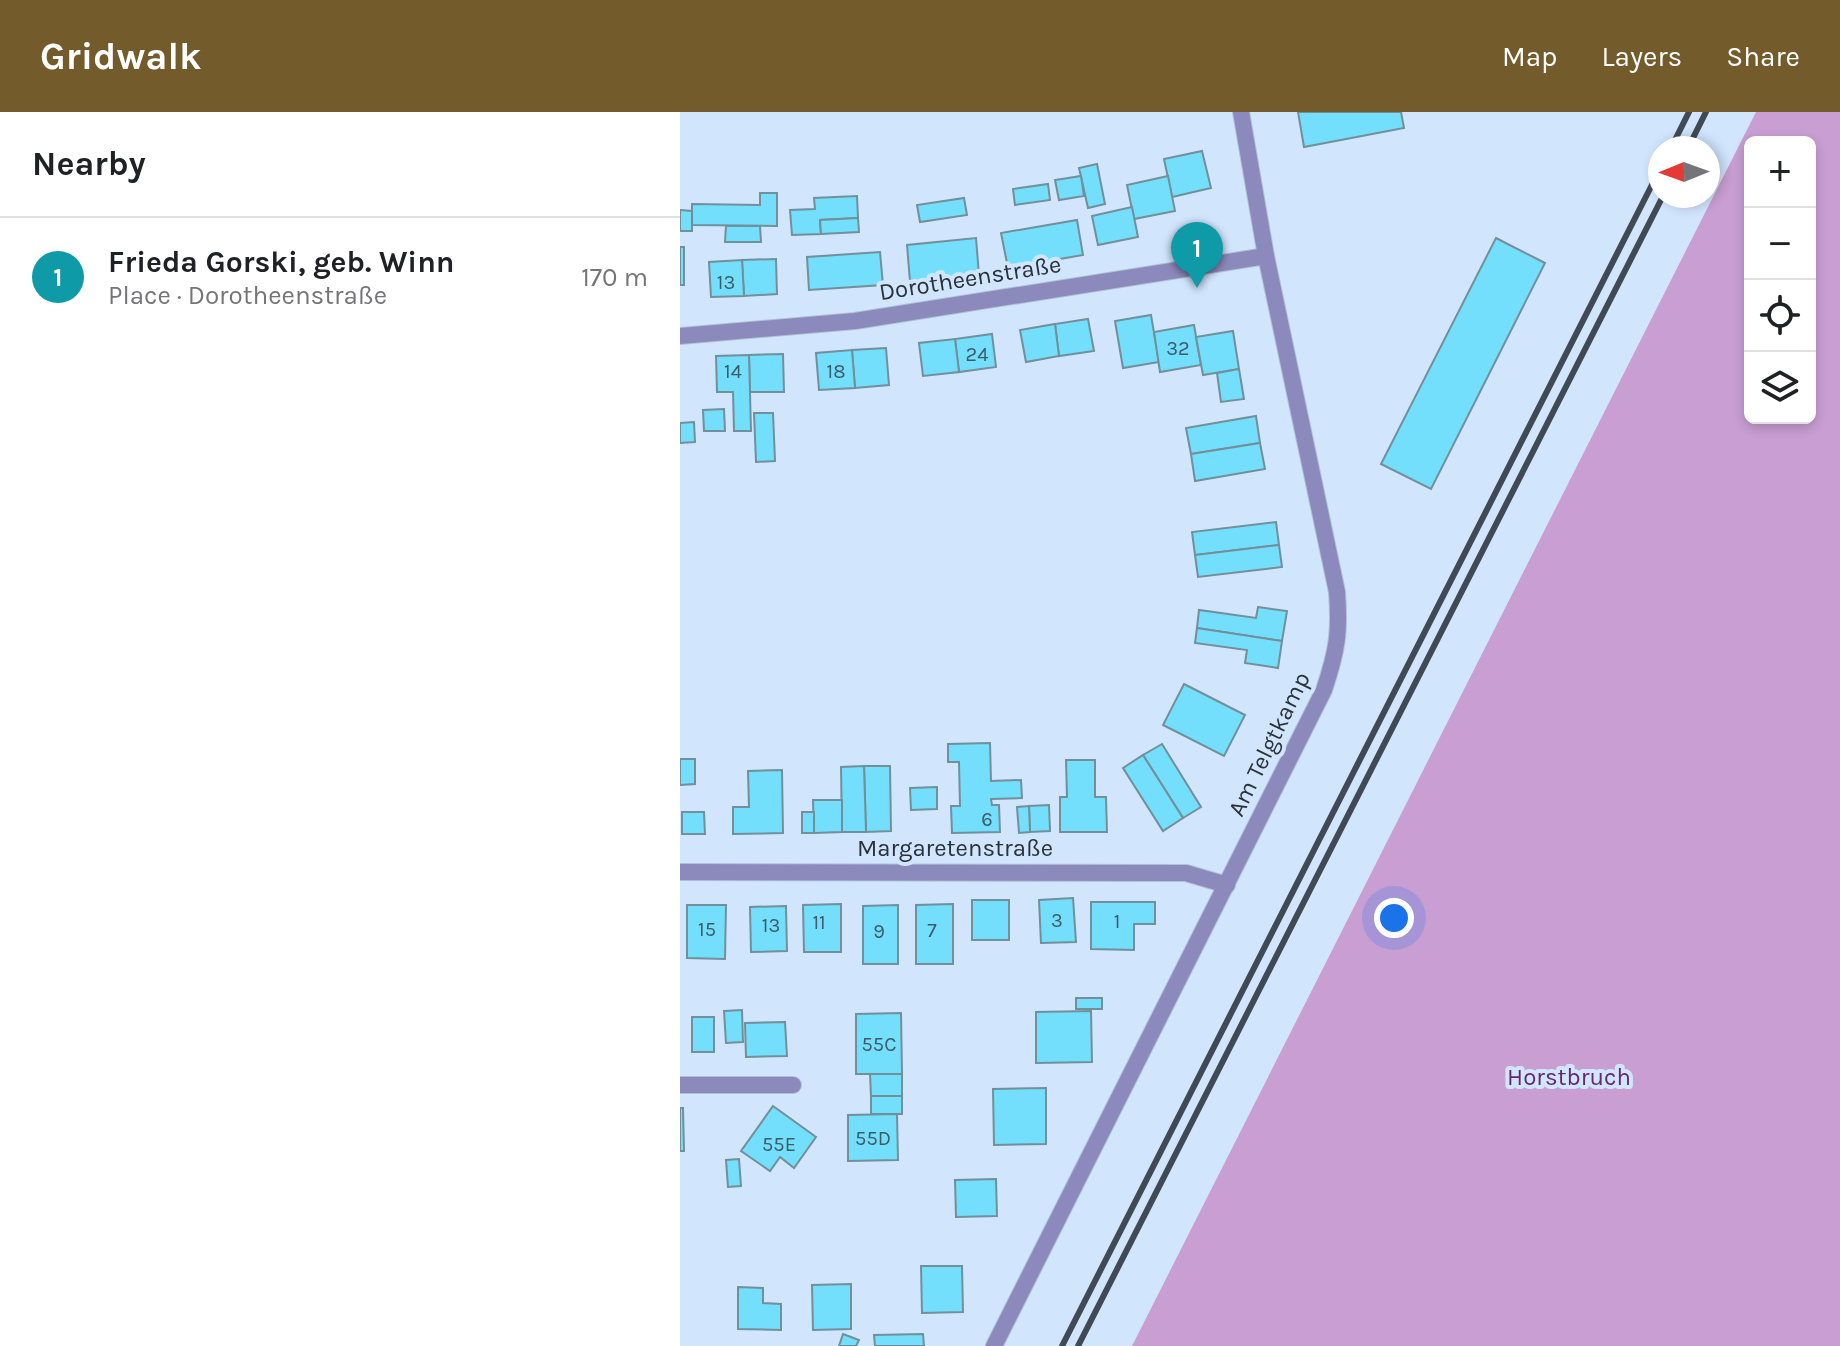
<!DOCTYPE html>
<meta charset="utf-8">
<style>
:root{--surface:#fff;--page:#f2f2f2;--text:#202124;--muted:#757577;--line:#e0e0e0;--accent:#735b2c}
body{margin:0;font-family:Karla,sans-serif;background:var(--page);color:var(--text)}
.controls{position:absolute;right:24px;top:24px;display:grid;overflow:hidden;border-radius:12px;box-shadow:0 4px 12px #0003}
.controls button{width:72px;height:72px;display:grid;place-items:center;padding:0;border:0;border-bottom:2px solid var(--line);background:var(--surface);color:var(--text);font:40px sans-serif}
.compass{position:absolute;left:968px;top:24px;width:72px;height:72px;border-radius:50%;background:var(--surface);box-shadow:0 4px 12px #0003;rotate:269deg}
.you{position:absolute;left:714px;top:806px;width:28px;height:28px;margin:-20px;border:6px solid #fff;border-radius:50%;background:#1a73e8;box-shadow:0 0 0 12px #1a73e833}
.badge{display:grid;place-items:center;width:52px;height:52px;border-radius:50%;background:var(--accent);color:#fff;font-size:26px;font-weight:700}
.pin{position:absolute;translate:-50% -66px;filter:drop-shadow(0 2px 4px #0008)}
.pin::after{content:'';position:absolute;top:42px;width:28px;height:24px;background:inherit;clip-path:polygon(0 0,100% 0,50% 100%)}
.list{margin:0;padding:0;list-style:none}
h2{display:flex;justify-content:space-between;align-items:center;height:104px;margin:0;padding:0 32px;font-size:34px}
h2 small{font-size:26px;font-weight:400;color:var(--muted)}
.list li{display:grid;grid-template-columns:52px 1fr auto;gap:24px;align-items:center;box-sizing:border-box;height:120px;padding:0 32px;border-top:2px solid var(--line)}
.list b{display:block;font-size:30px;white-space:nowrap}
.list p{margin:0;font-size:26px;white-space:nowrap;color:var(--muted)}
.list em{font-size:26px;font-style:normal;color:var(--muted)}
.icon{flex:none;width:44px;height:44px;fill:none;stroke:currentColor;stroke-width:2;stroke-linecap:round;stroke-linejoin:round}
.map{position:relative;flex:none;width:1160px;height:1234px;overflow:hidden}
header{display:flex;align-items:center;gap:48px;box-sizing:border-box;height:112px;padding:0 40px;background:var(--accent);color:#fff}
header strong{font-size:38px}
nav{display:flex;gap:44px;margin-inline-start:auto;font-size:28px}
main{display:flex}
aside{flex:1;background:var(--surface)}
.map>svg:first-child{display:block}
</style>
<header>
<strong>Gridwalk</strong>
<nav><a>Map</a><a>Layers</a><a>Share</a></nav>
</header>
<main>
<aside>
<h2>Nearby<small></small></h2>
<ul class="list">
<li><span class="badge" style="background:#0f9aa8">1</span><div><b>Frieda Gorski, geb. Winn</b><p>Place · Dorotheenstraße</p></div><em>170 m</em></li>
</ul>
</aside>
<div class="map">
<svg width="1160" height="1234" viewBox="0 0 1160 1234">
<rect width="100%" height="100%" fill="#d1e5fd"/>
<path fill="#c99ed3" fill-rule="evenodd" d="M 1076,0 L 1160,0 L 1160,1234 L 452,1234 ZM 1070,30 L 1130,30 L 1130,306 L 1070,306 Z"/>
<g fill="#74dffc" stroke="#71909a" stroke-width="2">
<path d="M 618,0 L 721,0 L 724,16 L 624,35 Z"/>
<path d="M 522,39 L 531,76 L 492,85 L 484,47 Z"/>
<path d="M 417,52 L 425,92 L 408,96 L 399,56 Z"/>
<path d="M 401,64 L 404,84 L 379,88 L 375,68 Z"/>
<path d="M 488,64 L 495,99 L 454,107 L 447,73 Z"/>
<path d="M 368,72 L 370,88 L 335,93 L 333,77 Z"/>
<path d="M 80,81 L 97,81 L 97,114 L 12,113 L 12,92 L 80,93 Z"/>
<path d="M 177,84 L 178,106 L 140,108 L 141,122 L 112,123 L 110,98 L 135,97 L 134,86 Z"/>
<path d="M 284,86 L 287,103 L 240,110 L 237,93 Z"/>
<path d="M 452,95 L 458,125 L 418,133 L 412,104 Z"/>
<path d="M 0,98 L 12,99 L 12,119 L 0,119 Z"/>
<path d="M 178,106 L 179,120 L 141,122 L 140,108 Z"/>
<path d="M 397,108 L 403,143 L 328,156 L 321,121 Z"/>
<path d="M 46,114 L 80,114 L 81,130 L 45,130 Z"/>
<path d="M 296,126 L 299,163 L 230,169 L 227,133 Z"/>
<path d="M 816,126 L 865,151 L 751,377 L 701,352 Z"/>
<rect x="0" y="135" width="4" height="38"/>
<path d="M 200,140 L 203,173 L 129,178 L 127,145 Z"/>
<path d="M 96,147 L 97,182 L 64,184 L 62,148 Z"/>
<path d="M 62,148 L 64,184 L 31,185 L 29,150 Z"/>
<path d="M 471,203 L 479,250 L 443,256 L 435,209 Z"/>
<path d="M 408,207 L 414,239 L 379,244 L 375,212 Z"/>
<path d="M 375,212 L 379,244 L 346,250 L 340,218 Z"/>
<path d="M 514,213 L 521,253 L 480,260 L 474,220 Z"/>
<path d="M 553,219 L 559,257 L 523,263 L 516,225 Z"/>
<path d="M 312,222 L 316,255 L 279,260 L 275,227 Z"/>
<path d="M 275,227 L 279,260 L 243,264 L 239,231 Z"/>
<path d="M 206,236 L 209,273 L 175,276 L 172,238 Z"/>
<path d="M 172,238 L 175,276 L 139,278 L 136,241 Z"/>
<path d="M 103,242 L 104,280 L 70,280 L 69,243 Z"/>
<path d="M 69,243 L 71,319 L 54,319 L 53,280 L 37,280 L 36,244 Z"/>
<path d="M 559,257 L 564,287 L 541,290 L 537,261 Z"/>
<path d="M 44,297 L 45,319 L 24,319 L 23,298 Z"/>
<path d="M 74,301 L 93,301 L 95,349 L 76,350 Z"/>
<path d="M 576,304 L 580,331 L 511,342 L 506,316 Z"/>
<path d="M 14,310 L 15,330 L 0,331 L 0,311 Z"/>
<path d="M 580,331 L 585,357 L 515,369 L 511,342 Z"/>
<path d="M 596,410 L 599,433 L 515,443 L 512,420 Z"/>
<path d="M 599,433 L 602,455 L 518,465 L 515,443 Z"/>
<path d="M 578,495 L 607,499 L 602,529 L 517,516 L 519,498 L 576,506 Z"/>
<path d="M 517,516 L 602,529 L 598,556 L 565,551 L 567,538 L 515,531 Z"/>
<path d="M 504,572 L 565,603 L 544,644 L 483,613 Z"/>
<path d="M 310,631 L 311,669 L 341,668 L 342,686 L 311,687 L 312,693 L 319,693 L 320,720 L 272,721 L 271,694 L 280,694 L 279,650 L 268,650 L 268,632 Z"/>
<path d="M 482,632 L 521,695 L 503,706 L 463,643 Z"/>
<path d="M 463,643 L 503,706 L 483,719 L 443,656 Z"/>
<path d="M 0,647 L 15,647 L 15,672 L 0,673 Z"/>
<path d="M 386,648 L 415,648 L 415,685 L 426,685 L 427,720 L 380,720 L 380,685 L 387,685 Z"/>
<path d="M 184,654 L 210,654 L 211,719 L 186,720 Z"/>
<path d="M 184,654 L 186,720 L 162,720 L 161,655 Z"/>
<path d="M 102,658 L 103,721 L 53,722 L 53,695 L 69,695 L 68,659 Z"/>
<path d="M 257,675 L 257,697 L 231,698 L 230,676 Z"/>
<path d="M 133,688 L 162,688 L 162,720 L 134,721 Z"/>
<path d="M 369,693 L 370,719 L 350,720 L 349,694 Z"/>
<path d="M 349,694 L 350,720 L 339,721 L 337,695 Z"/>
<path d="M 2,700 L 24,700 L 25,722 L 2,722 Z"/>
<rect x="122" y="700" width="12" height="21"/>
<path d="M 393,786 L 396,830 L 361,831 L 359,788 Z"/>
<rect x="292" y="788" width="37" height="40"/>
<path d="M 411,790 L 475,790 L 475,812 L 454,812 L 454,838 L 411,837 Z"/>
<path d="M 161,792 L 161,840 L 124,840 L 123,793 Z"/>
<path d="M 273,792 L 273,852 L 236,852 L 236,793 Z"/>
<path d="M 7,793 L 46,793 L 45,847 L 7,846 Z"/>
<path d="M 218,793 L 218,852 L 183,852 L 183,794 Z"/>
<path d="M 106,794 L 107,839 L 71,840 L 70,795 Z"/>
<rect x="396" y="886" width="26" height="11"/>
<path d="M 62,898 L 63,930 L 46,931 L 44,899 Z"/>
<path d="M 411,899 L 412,950 L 356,951 L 356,900 Z"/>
<path d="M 221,901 L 222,962 L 176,962 L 176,902 Z"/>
<rect x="12" y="905" width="22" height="35"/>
<path d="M 105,910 L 107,944 L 66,945 L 65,911 Z"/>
<path d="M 190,962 L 222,962 L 222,984 L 191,984 Z"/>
<path d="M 366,976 L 366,1032 L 314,1033 L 313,977 Z"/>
<rect x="191" y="984" width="31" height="18"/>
<path d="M 93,994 L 136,1025 L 114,1056 L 100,1045 L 90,1059 L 61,1039 Z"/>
<path d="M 0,996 L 3,996 L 4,1039 L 0,1039 Z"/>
<path d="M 217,1002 L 218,1048 L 168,1049 L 168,1003 Z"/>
<path d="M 59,1047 L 61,1074 L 48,1075 L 46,1048 Z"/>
<path d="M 316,1067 L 317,1104 L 276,1105 L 275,1068 Z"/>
<path d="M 241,1154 L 282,1154 L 283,1200 L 242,1201 Z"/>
<path d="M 171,1172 L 171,1217 L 133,1218 L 132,1173 Z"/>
<path d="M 58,1175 L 83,1176 L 83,1191 L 101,1192 L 101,1218 L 58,1217 Z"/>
<path d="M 163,1222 L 179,1228 L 176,1234 L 159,1234 Z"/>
<path d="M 243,1222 L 244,1234 L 195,1234 L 194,1223 Z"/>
</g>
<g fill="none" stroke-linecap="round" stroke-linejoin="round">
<defs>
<g id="minor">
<path d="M 0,224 L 175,209 L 586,144"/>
<path d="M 0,760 L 506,761 L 547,773"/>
<path d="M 0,973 L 113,973"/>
<path d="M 314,1234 L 644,578 C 657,539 660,521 657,480 L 586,144 L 561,0"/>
</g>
</defs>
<use href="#minor" stroke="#afc1d6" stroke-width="18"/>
<use href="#minor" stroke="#8c89bc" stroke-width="16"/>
<g stroke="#404a55" stroke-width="6">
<path d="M 991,36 L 1009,0"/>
<path d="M 1008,36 L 1026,0"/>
<path d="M 382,1234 L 980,57"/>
<path d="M 398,1234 L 983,84"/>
</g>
</g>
<g text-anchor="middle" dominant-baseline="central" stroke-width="8" stroke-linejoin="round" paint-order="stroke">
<g font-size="20" fill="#3c5c6a">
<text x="46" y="170">13</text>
<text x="498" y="236">32</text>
<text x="297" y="242">24</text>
<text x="53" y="259">14</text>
<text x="156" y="259">18</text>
<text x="307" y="707">6</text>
<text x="377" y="808">3</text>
<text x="437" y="809">1</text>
<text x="139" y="810">11</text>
<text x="91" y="813">13</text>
<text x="27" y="817">15</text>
<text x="252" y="818">7</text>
<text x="199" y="819">9</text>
<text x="199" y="932">55C</text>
<text x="193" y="1026">55D</text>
<text x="99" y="1032">55E</text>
</g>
<g font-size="24" fill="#29313a" stroke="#d1e5fd">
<text transform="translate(290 166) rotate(-9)">Dorotheenstraße</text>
<text transform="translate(589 632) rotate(-64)">Am Telgtkamp</text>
<text x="275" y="736">Margaretenstraße</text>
</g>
<g font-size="24" fill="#652673" stroke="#d1e5fd">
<text x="889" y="965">Horstbruch</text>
</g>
</g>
</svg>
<div class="controls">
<button>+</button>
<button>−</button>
<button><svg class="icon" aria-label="locate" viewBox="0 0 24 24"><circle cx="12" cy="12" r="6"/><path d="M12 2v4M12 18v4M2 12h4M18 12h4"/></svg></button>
<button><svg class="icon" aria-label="layers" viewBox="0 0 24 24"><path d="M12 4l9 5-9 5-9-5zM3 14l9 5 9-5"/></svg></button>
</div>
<svg class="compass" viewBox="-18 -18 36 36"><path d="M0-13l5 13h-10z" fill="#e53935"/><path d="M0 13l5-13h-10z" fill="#757577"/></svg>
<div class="you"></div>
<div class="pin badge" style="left:517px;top:176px;background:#0f9aa8">1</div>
</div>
</main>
